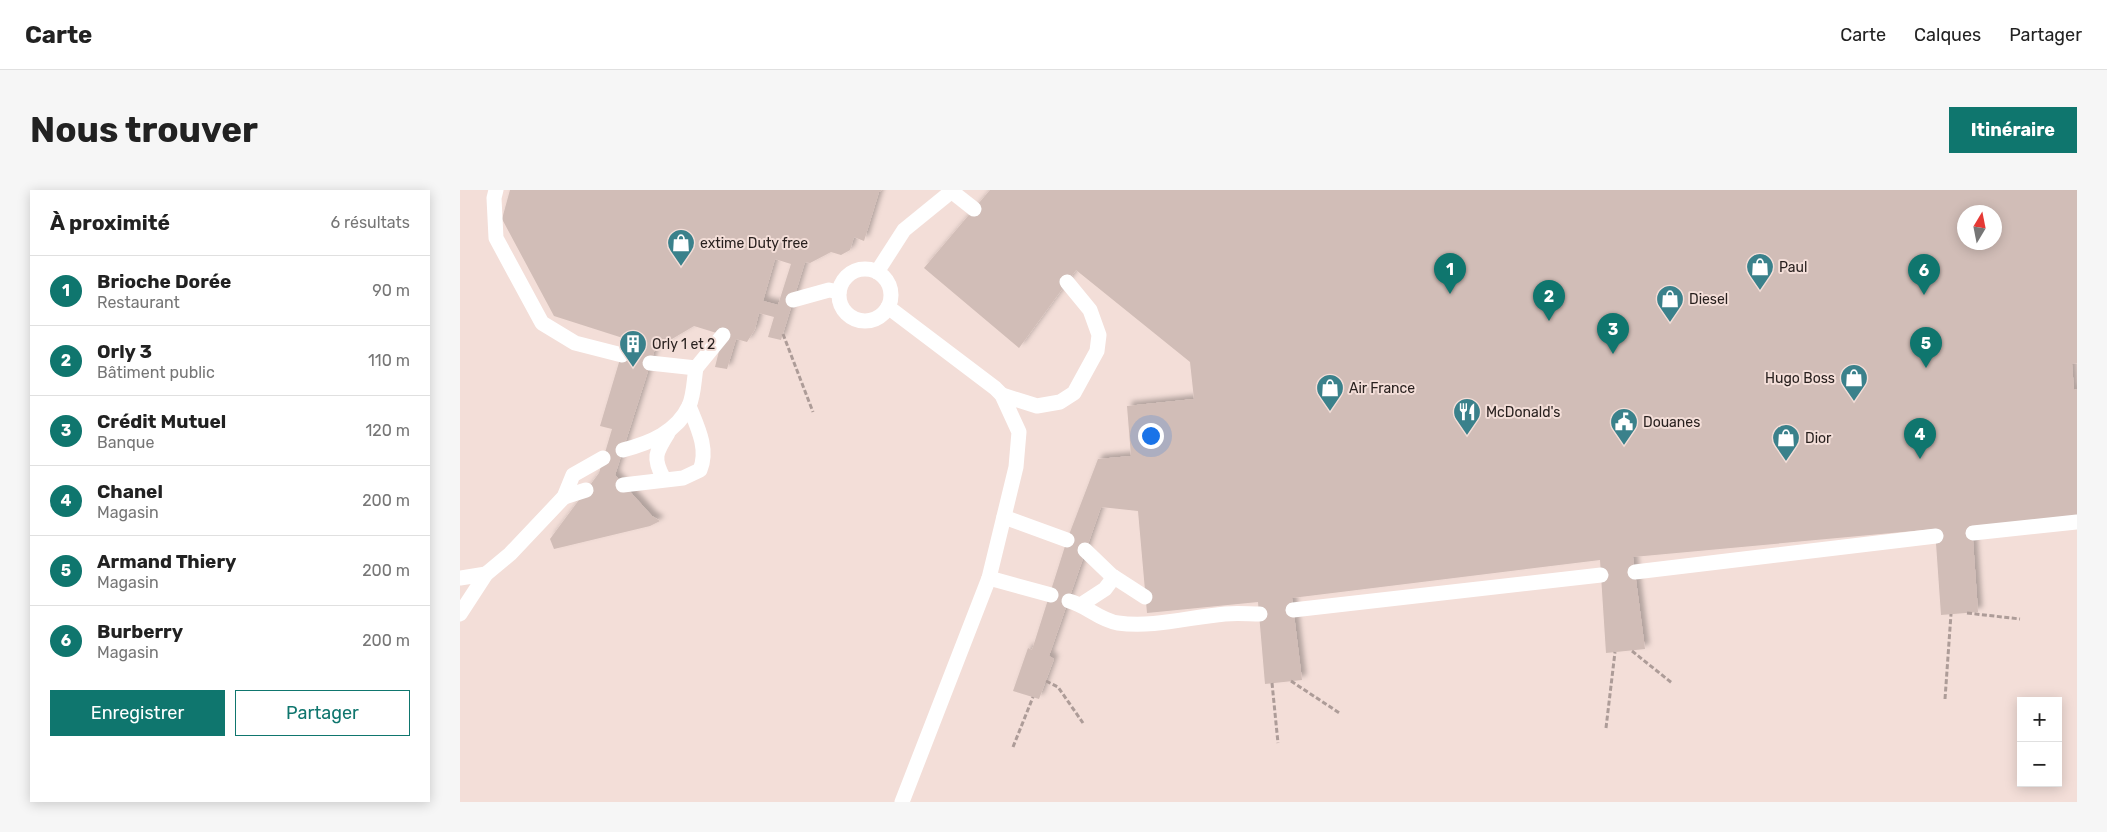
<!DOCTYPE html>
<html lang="fr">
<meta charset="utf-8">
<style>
:root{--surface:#fff;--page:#f6f6f6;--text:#222;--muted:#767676;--line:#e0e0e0;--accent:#0f766e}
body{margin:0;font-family:Rubik,sans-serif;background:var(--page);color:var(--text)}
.controls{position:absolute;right:15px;bottom:15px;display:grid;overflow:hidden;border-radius:0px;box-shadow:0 2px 12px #0003}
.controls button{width:45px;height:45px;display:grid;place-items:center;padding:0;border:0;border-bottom:1px solid var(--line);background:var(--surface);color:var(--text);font:25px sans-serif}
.compass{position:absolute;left:1497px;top:15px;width:45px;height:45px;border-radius:50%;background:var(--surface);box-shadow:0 2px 12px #0003;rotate:10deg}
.you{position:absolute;left:690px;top:245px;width:18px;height:18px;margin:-12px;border:4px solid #fff;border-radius:50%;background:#1a73e8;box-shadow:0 0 0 8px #1a73e833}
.badge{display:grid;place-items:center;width:32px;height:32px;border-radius:50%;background:var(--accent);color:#fff;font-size:16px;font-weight:700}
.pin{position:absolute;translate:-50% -41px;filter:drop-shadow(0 1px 2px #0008)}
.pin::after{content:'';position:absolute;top:26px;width:18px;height:15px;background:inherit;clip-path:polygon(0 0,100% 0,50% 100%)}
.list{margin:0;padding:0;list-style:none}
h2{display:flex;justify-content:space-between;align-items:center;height:65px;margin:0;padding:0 20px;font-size:21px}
h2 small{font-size:16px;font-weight:400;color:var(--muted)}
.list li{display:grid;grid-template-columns:32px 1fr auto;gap:15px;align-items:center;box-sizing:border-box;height:70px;padding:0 20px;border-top:1px solid var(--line)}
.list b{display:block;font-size:19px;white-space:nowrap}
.list p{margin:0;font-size:16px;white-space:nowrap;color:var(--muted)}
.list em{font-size:16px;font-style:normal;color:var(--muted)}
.actions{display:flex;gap:10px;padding:15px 20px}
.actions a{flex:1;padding:11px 0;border:1px solid var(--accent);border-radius:0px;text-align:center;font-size:18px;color:var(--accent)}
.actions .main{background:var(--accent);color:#fff}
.map{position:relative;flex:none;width:1617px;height:612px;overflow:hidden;border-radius:0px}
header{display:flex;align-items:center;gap:30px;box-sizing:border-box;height:70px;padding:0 25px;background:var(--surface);border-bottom:1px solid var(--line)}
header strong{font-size:24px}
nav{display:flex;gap:28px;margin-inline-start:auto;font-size:18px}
.intro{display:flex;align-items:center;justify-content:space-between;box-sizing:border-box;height:120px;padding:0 30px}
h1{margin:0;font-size:35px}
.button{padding:12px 22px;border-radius:0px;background:var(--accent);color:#fff;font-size:18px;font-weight:700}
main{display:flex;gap:30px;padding:0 30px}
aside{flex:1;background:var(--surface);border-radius:0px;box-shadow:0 2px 12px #0003}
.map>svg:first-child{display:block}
</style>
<header>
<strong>Carte</strong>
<nav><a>Carte</a><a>Calques</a><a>Partager</a></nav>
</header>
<div class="intro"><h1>Nous trouver</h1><a class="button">Itinéraire</a></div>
<main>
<aside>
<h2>À proximité<small>6 résultats</small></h2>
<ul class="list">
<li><span class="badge">1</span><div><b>Brioche Dorée</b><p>Restaurant</p></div><em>90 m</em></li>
<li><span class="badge">2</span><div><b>Orly 3</b><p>Bâtiment public</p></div><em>110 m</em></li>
<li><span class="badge">3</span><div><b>Crédit Mutuel</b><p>Banque</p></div><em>120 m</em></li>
<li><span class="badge">4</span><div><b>Chanel</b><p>Magasin</p></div><em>200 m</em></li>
<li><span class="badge">5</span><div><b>Armand Thiery</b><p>Magasin</p></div><em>200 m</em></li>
<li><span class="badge">6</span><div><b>Burberry</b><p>Magasin</p></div><em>200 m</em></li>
</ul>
<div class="actions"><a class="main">Enregistrer</a><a>Partager</a></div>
</aside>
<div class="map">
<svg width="1617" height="612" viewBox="0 0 1617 612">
<defs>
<filter id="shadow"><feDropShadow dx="4.5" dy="-4.5" stdDeviation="2.5" flood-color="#0004"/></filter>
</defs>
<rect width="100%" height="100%" fill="#f3ded8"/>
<g fill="#d1bdb7" fill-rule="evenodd" filter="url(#shadow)">
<path d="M 50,0 L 422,0 L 419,2 L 404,51 L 394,47 L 390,60 L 381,65 L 371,62 L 350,73 L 345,72 L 321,150 L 308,147 L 314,127 L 299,123 L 295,139 L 287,152 L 276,149 L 267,179 L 255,177 L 263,145 L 234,136 L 195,159 L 155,285 L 192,326 L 200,331 L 190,336 L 94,359 L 90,349 L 139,283 L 152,239 L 140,236 L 166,149 L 94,126 L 42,29 ZM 315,69 L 331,74 L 318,115 L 303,111 Z"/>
<path d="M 530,0 L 1617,0 L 1617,173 L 1612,174 L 1614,200 L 1617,199 L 1617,328 L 1512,336 L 1518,422 L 1481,425 L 1475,339 L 1173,367 L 1185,459 L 1146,463 L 1140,370 L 832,408 L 842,490 L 805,494 L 798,412 L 687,423 L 678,321 L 641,317 L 589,466 L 594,469 L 579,509 L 553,501 L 568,458 L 572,460 L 607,350 L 638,269 L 671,266 L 667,216 L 734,209 L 730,172 L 616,80 L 559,158 L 464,78 ZM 1504,22 L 1534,22 L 1534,52 L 1504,52 Z"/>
</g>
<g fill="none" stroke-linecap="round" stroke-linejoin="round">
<g stroke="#ad9c98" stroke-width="3" stroke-dasharray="5 2.5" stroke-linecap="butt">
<path d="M 323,144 L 353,222"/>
<path d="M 1507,423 L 1560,429"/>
<path d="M 1172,461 L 1212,493"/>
<path d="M 586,491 L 598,497 L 623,533"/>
<path d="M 831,491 L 881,524"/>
<path d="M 812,493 L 818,553"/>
<path d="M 1485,509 L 1491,424"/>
<path d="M 1146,538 L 1155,462"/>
<path d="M 553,557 L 573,507"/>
</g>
<g stroke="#fff" stroke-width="15">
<path d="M 36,0 L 34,8 L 36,48 L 82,133 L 115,153 L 162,165"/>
<path d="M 490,0 L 514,19"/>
<circle cx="405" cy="105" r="26"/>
<path d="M 417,82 L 444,40 L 492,1"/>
<path d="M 333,110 L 369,100 L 379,102"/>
<path d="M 428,117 L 535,198 L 542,205 L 559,242 L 556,277 L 529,388 L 442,612"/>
<path d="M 190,173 L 236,178 L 263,145"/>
<path d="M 542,205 L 577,216 L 600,212 L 614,203 L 637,161 L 639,145 L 630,120 L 607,92"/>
<path d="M 163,260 C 190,253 217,242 229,216 C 234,205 234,189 236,178"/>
<path d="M 204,289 C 192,268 196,262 208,243"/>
<path d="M 163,295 L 223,288 L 240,280 C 249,259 237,236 229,216"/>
<path d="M 104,307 L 126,300"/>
<path d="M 544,327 L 607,350"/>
<path d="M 1513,343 L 1617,332"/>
<path d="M 625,360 L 651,385 L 685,407"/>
<path d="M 1175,382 L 1476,346"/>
<path d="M 0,388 L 26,384"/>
<path d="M 529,388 L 591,405"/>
<path d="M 609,411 C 626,415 639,430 658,433 C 693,438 730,427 765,424 C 777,423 789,424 800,424"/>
<path d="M 622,414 L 645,399 L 654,387"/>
<path d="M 833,420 L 1141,385"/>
<path d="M 0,424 L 26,384 L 50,364 L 104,307 L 113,285 L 143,268"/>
</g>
</g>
<defs>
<symbol id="shop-pin" viewBox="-11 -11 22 30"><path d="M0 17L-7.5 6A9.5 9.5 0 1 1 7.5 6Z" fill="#3a818b" stroke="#f3ded8"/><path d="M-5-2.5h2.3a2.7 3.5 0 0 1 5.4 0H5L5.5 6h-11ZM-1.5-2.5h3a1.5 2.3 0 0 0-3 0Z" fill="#fff"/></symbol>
<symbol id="building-pin" viewBox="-11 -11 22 30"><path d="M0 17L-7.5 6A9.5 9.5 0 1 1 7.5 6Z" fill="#3a818b" stroke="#f3ded8"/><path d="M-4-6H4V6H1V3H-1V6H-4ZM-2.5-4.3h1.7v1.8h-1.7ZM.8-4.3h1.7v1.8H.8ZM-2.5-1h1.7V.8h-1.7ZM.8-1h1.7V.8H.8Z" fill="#fff"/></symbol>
<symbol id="restaurant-pin" viewBox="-11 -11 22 30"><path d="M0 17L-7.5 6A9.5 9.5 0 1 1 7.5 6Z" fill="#3a818b" stroke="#f3ded8"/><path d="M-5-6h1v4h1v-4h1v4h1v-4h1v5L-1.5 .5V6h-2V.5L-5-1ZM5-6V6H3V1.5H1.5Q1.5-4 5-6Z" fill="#fff"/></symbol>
<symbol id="civic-pin" viewBox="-11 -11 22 30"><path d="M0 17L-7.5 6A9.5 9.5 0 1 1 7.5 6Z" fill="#3a818b" stroke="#f3ded8"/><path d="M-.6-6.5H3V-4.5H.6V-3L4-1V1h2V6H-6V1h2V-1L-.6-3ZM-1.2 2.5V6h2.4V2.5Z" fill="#fff"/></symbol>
</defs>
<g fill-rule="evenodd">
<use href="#shop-pin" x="205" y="37" width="32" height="43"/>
<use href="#shop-pin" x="1284" y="61" width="32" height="43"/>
<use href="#shop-pin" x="1194" y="93" width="32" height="43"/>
<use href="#building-pin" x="157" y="138" width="32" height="43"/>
<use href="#shop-pin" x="1378" y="172" width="32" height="43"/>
<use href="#shop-pin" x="854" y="182" width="32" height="43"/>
<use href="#restaurant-pin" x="991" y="206" width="32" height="43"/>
<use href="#civic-pin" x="1148" y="216" width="32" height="43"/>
<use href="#shop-pin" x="1310" y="232" width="32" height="43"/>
</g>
<g text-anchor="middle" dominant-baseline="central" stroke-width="4" stroke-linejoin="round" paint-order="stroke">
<g font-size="14" fill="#29211f" stroke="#f3ded8" text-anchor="start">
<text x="240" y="53">extime Duty free</text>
<text x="1319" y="77">Paul</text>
<text x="1229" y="109">Diesel</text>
<text x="192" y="154">Orly 1 et 2</text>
<text x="1375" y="188" text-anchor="end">Hugo Boss</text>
<text x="889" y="198">Air France</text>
<text x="1026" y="222">McDonald's</text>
<text x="1183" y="232">Douanes</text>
<text x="1345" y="248">Dior</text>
</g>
</g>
</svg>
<div class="controls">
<button>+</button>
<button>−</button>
</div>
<svg class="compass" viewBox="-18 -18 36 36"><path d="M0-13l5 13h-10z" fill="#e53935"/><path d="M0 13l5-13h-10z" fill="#767676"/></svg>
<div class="you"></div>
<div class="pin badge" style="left:990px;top:104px">1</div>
<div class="pin badge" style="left:1089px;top:131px">2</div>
<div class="pin badge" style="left:1153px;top:164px">3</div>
<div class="pin badge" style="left:1460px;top:269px">4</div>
<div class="pin badge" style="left:1466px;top:178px">5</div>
<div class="pin badge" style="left:1464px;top:105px">6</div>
</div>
</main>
